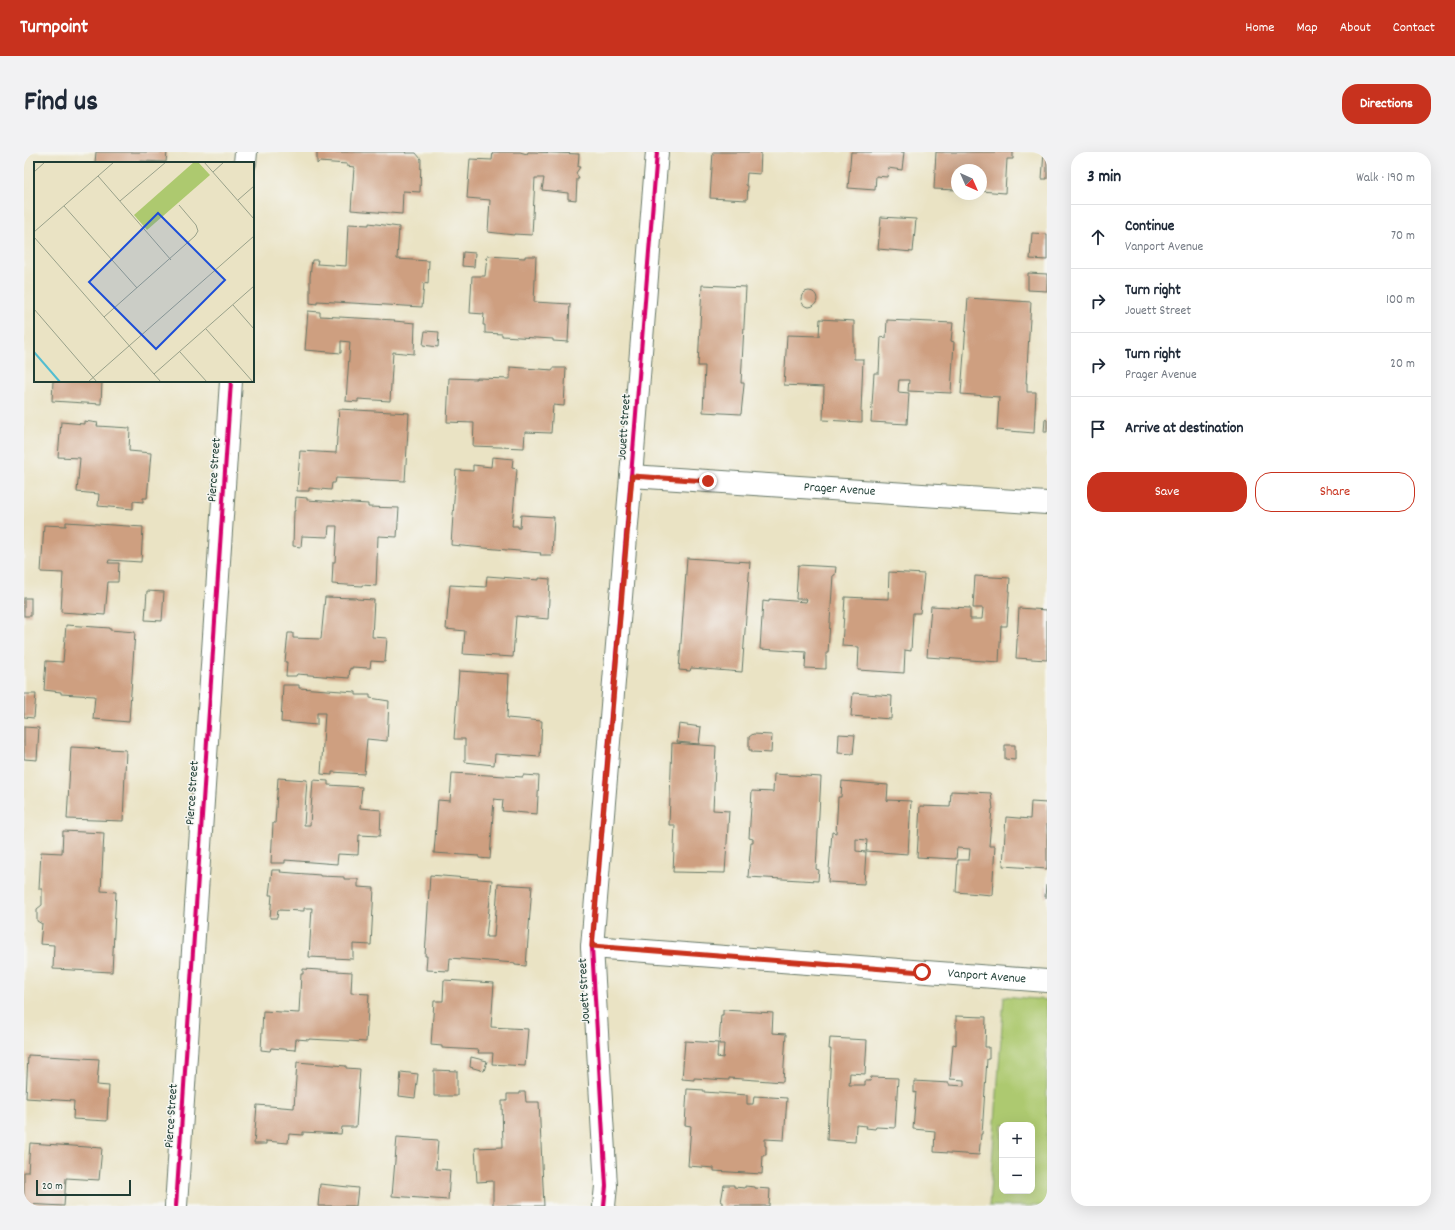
<!DOCTYPE html>
<meta charset="utf-8">
<style>
:root{--surface:#fff;--page:#f2f2f3;--text:#1f2937;--muted:#747a83;--line:#e0e1e3;--accent:#c8321e}
body{margin:0;font-family:Dekko,sans-serif;background:var(--page);color:var(--text)}
.controls{position:absolute;right:12px;bottom:12px;display:grid;overflow:hidden;border-radius:8px;box-shadow:0 4px 16px #0002}
.controls button{width:36px;height:36px;display:grid;place-items:center;padding:0;border:0;border-bottom:1px solid var(--line);background:var(--surface);color:var(--text);font:20px sans-serif}
.compass{position:absolute;left:927px;top:12px;width:36px;height:36px;border-radius:50%;background:var(--surface);box-shadow:0 4px 16px #0002;rotate:135deg}
.scale{position:absolute;left:12px;bottom:10px;width:95px;box-sizing:border-box;padding-left:4px;border:2px solid #1f3d34;border-top:0;font-size:11px;line-height:14px;white-space:nowrap;color:#1f3d34;-webkit-text-stroke:3px #f6f6f2;paint-order:stroke}
.stop{position:absolute;width:12px;height:12px;margin:-9px;border:3px solid #c8321e;border-radius:50%;background:#fff}
.stop.end{background:#c8321e;border-color:#fff;box-shadow:0 1px 4px #0008}
.list{margin:0;padding:0;list-style:none}
h2{display:flex;justify-content:space-between;align-items:center;height:52px;margin:0;padding:0 16px;font-size:17px}
h2 small{font-size:13px;font-weight:400;color:var(--muted)}
.list li{display:grid;grid-template-columns:26px 1fr auto;gap:12px;align-items:center;box-sizing:border-box;height:64px;padding:0 16px;border-top:1px solid var(--line)}
.list b{display:block;font-size:15px;white-space:nowrap}
.list p{margin:0;font-size:13px;white-space:nowrap;color:var(--muted)}
.list em{font-size:13px;font-style:normal;color:var(--muted)}
.actions{display:flex;gap:8px;padding:12px 16px}
.actions a{flex:1;padding:9px 0;border:1px solid var(--accent);border-radius:16px;text-align:center;font-size:14px;color:var(--accent)}
.actions .main{background:var(--accent);color:#fff}
.icon{flex:none;width:22px;height:22px;fill:none;stroke:currentColor;stroke-width:2;stroke-linecap:round;stroke-linejoin:round}
.map{position:relative;flex:none;width:1023px;height:1054px;overflow:hidden;border-radius:16px}
header{display:flex;align-items:center;gap:24px;box-sizing:border-box;height:56px;padding:0 20px;background:var(--accent);color:#fff}
header strong{font-size:19px}
nav{display:flex;gap:22px;margin-inline-start:auto;font-size:14px}
.intro{display:flex;align-items:center;justify-content:space-between;box-sizing:border-box;height:96px;padding:0 24px}
h1{margin:0;font-size:28px}
.button{padding:10px 18px;border-radius:16px;background:var(--accent);color:#fff;font-size:14px;font-weight:700}
main{display:flex;gap:24px;padding:0 24px}
aside{flex:1;background:var(--surface);border-radius:16px;box-shadow:0 4px 16px #0002}
.map>svg:first-child{display:block}
</style>
<header>
<strong>Turnpoint</strong>
<nav><a>Home</a><a>Map</a><a>About</a><a>Contact</a></nav>
</header>
<div class="intro"><h1>Find us</h1><a class="button">Directions</a></div>
<main>
<div class="map">
<svg width="1023" height="1054" viewBox="0 0 1023 1054">
<rect width="100%" height="100%" fill="#f6f6f2"/>
<filter id="ink" filterUnits="userSpaceOnUse"><feTurbulence type="fractalNoise" baseFrequency=".025" numOctaves="2"/><feDisplacementMap in="SourceGraphic" scale="8" xChannelSelector="R" yChannelSelector="G"/><feConvolveMatrix kernelMatrix="1 2 1 2 8 2 1 2 1" color-interpolation-filters="sRGB"/></filter>
<filter id="wash" filterUnits="userSpaceOnUse"><feTurbulence type="fractalNoise" baseFrequency=".012" numOctaves="4" result="noise"/><feDisplacementMap in="SourceGraphic" scale="16" xChannelSelector="R" yChannelSelector="G"/><feGaussianBlur stdDeviation="0.9" result="paint"/><feColorMatrix in="noise" values="0 0 0 0 0 0 0 0 0 0 0 0 0 0 0 0 0 1.4 0 .05"/><feComposite in="paint" operator="in"/></filter>
<g filter="url(#wash)">
<rect width="100%" height="100%" fill="#eae3c4"/>
<path fill="#adc96f" stroke="#668352" fill-rule="evenodd" d="M 980,844 L 1023,848 L 1023,1054 L 965,1054 ZM 978,973 L 1008,973 L 1008,1039 L 978,1039 Z"/>
<g id="blocks">
<g fill="#ce9f80">
<path d="M 72,0 L 143,0 L 142,10 L 116,9 L 116,11 L 71,11 Z"/>
<path d="M 293,0 L 382,0 L 381,1 L 392,1 L 397,7 L 396,40 L 379,39 L 378,62 L 327,58 L 330,15 L 323,14 L 323,12 L 295,10 L 293,12 Z"/>
<path d="M 469,0 L 496,0 L 503,2 L 504,0 L 510,0 L 555,2 L 554,15 L 556,15 L 552,21 L 555,27 L 553,27 L 552,48 L 544,47 L 544,41 L 518,38 L 520,26 L 511,26 L 508,83 L 490,82 L 490,83 L 464,80 L 466,48 L 443,46 L 446,7 L 468,8 Z"/>
<path d="M 689,0 L 737,0 L 736,22 L 723,21 L 722,33 L 724,34 L 723,48 L 686,46 Z"/>
<path d="M 827,0 L 880,0 L 878,18 L 864,16 L 863,25 L 852,24 L 851,38 L 824,36 Z"/>
<path d="M 912,0 L 989,0 L 989,7 L 983,7 L 981,41 L 957,39 L 957,18 L 933,18 L 933,38 L 910,37 Z"/>
<path d="M 1020,0 L 1023,0 L 1023,27 L 1018,27 Z"/>
<path d="M 857,65 L 892,67 L 889,100 L 854,97 Z"/>
<path d="M 345,71 L 375,75 L 373,107 L 405,109 L 404,132 L 400,131 L 398,155 L 293,149 L 293,152 L 286,151 L 286,125 L 288,108 L 294,108 L 293,112 L 322,114 L 324,72 L 345,73 Z"/>
<path d="M 1008,81 L 1023,82 L 1023,108 L 1006,107 Z"/>
<path d="M 439,100 L 451,101 L 450,115 L 438,114 Z"/>
<path d="M 463,104 L 501,106 L 501,104 L 512,104 L 510,150 L 546,152 L 544,190 L 529,189 L 529,187 L 478,184 L 478,182 L 461,181 L 461,173 L 459,173 L 460,162 L 446,161 L 448,124 L 461,124 Z"/>
<path d="M 1004,121 L 1023,122 L 1023,139 L 1004,138 Z"/>
<path d="M 678,133 L 722,135 L 717,231 L 720,231 L 720,233 L 717,262 L 679,260 L 681,214 L 674,214 Z"/>
<circle cx="785" cy="147" r="8"/>
<path d="M 944,146 L 1007,150 L 1002,231 L 1003,231 L 1003,240 L 1012,240 L 1010,281 L 973,278 L 975,245 L 937,242 Z"/>
<path d="M 284,159 L 296,160 L 296,164 L 371,168 L 370,169 L 391,171 L 390,202 L 369,200 L 366,249 L 334,247 L 334,250 L 322,249 L 326,190 L 317,189 L 317,201 L 281,198 Z"/>
<path d="M 796,167 L 830,169 L 830,207 L 839,207 L 837,259 L 838,260 L 838,270 L 799,268 L 800,235 L 760,233 L 763,183 L 795,184 Z"/>
<path d="M 863,168 L 929,171 L 927,189 L 930,190 L 927,241 L 884,239 L 885,228 L 875,228 L 874,240 L 885,241 L 883,272 L 847,270 L 850,221 L 855,221 L 857,185 L 862,186 Z"/>
<path d="M 401,179 L 415,180 L 414,195 L 399,193 Z"/>
<path d="M 486,215 L 529,218 L 529,216 L 542,216 L 540,254 L 529,253 L 527,281 L 501,280 L 500,296 L 449,294 L 450,271 L 423,270 L 425,226 L 453,227 L 453,226 L 486,227 Z"/>
<path d="M 29,229 L 78,229 L 77,252 L 28,249 Z"/>
<path d="M 315,257 L 385,261 L 381,329 L 312,326 L 311,331 L 308,331 L 307,338 L 285,336 L 285,339 L 273,339 L 276,299 L 312,301 Z"/>
<path d="M 1021,267 L 1023,268 L 1023,280 L 1020,280 Z"/>
<path d="M 60,269 L 74,271 L 73,274 L 106,276 L 105,299 L 127,301 L 123,346 L 119,346 L 119,350 L 109,349 L 109,357 L 74,354 L 75,342 L 53,340 L 56,306 L 34,305 L 37,270 L 60,272 Z"/>
<path d="M 468,305 L 489,307 L 488,316 L 493,317 L 488,374 L 494,374 L 494,376 L 496,376 L 497,363 L 530,365 L 528,403 L 516,403 L 517,401 L 427,393 L 432,318 L 449,319 L 449,313 L 467,315 Z"/>
<path d="M 272,345 L 283,346 L 283,348 L 344,352 L 344,355 L 375,356 L 373,385 L 354,384 L 352,434 L 338,433 L 338,434 L 308,432 L 309,410 L 311,410 L 313,374 L 305,374 L 304,385 L 278,384 L 277,395 L 269,394 L 270,359 L 271,359 Z"/>
<path d="M 42,370 L 119,375 L 117,410 L 85,408 L 84,411 L 95,411 L 94,430 L 84,430 L 81,463 L 37,460 L 39,421 L 17,420 L 20,373 L 42,374 Z"/>
<path d="M 663,406 L 726,410 L 718,520 L 667,516 L 666,519 L 655,518 Z"/>
<path d="M 774,413 L 812,415 L 811,423 L 809,423 L 804,501 L 802,501 L 802,517 L 781,516 L 782,500 L 736,497 L 739,449 L 745,450 L 745,447 L 782,450 L 783,447 L 772,447 Z"/>
<path d="M 865,420 L 900,422 L 896,461 L 889,461 L 887,499 L 881,498 L 880,521 L 834,518 L 835,495 L 818,494 L 821,445 L 864,447 Z"/>
<path d="M 463,424 L 515,428 L 515,426 L 526,427 L 524,467 L 492,464 L 489,505 L 439,502 L 441,479 L 422,477 L 426,433 L 462,435 Z"/>
<path d="M 951,424 L 986,426 L 983,474 L 977,474 L 975,510 L 903,505 L 907,454 L 946,456 L 946,467 L 958,467 L 959,456 L 949,456 Z"/>
<path d="M 123,439 L 140,440 L 138,469 L 121,468 Z"/>
<path d="M 301,445 L 332,446 L 333,447 L 350,448 L 348,485 L 363,486 L 361,510 L 347,509 L 346,516 L 328,515 L 328,517 L 326,516 L 325,526 L 273,522 L 272,524 L 262,524 L 263,510 L 261,510 L 264,481 L 269,481 L 269,486 L 297,487 Z"/>
<rect x="0" y="446" width="7" height="18"/>
<path d="M 995,456 L 1023,458 L 1023,508 L 992,506 Z"/>
<path d="M 42,473 L 86,476 L 86,478 L 111,480 L 105,570 L 69,567 L 71,544 L 37,542 L 37,540 L 20,538 L 22,509 L 39,510 Z"/>
<path d="M 435,519 L 485,522 L 483,566 L 518,569 L 516,605 L 471,602 L 470,613 L 441,610 L 441,587 L 430,587 Z"/>
<path d="M 259,533 L 275,533 L 275,536 L 332,540 L 332,543 L 346,543 L 346,546 L 365,549 L 363,589 L 343,587 L 340,622 L 308,620 L 308,623 L 297,622 L 301,561 L 293,561 L 293,573 L 257,570 Z"/>
<path d="M 829,541 L 868,544 L 867,567 L 827,564 Z"/>
<path d="M 0,542 L 12,542 L 10,566 L 0,565 Z"/>
<path d="M 655,572 L 677,575 L 675,592 L 653,590 Z"/>
<path d="M 0,575 L 15,576 L 13,608 L 0,607 Z"/>
<path d="M 729,582 L 748,583 L 747,601 L 728,600 L 728,598 L 725,598 L 725,585 Z"/>
<path d="M 815,582 L 831,583 L 829,602 L 814,601 Z"/>
<path d="M 648,591 L 692,594 L 689,658 L 705,659 L 701,721 L 649,720 L 651,673 L 645,673 Z"/>
<path d="M 981,593 L 991,593 L 991,608 L 981,607 Z"/>
<path d="M 47,595 L 102,598 L 99,669 L 43,667 Z"/>
<path d="M 428,621 L 499,625 L 499,623 L 515,624 L 513,662 L 478,659 L 479,648 L 470,647 L 466,707 L 455,706 L 455,704 L 410,701 L 414,648 L 426,649 Z"/>
<path d="M 750,622 L 797,625 L 792,717 L 795,718 L 794,729 L 724,725 L 727,690 L 729,690 L 729,687 L 725,686 L 728,639 L 749,640 Z"/>
<path d="M 254,626 L 283,628 L 280,673 L 286,673 L 289,628 L 304,629 L 304,633 L 338,635 L 336,656 L 357,658 L 356,684 L 335,683 L 334,703 L 314,702 L 313,712 L 261,708 L 261,711 L 247,711 L 249,671 L 251,671 Z"/>
<path d="M 818,629 L 864,633 L 863,649 L 864,650 L 864,648 L 887,649 L 884,702 L 842,699 L 843,688 L 832,687 L 832,699 L 842,700 L 840,732 L 804,730 L 808,680 L 812,681 L 814,645 L 817,645 Z"/>
<path d="M 927,639 L 967,641 L 969,657 L 968,657 L 965,694 L 971,694 L 968,743 L 932,740 L 934,708 L 945,708 L 946,697 L 933,696 L 932,707 L 893,705 L 896,654 L 926,655 Z"/>
<path d="M 1007,650 L 1023,651 L 1023,717 L 979,714 L 982,665 L 1006,667 Z"/>
<path d="M 39,679 L 80,681 L 77,739 L 92,740 L 88,820 L 29,817 L 30,793 L 16,792 L 18,772 L 13,769 L 13,757 L 18,753 L 18,737 L 15,737 L 17,700 L 38,701 Z"/>
<path d="M 248,718 L 257,718 L 256,720 L 296,723 L 296,724 L 320,725 L 320,727 L 334,727 L 334,735 L 350,736 L 347,793 L 329,792 L 329,807 L 285,805 L 288,756 L 280,756 L 280,759 L 254,758 L 253,766 L 246,766 L 248,743 L 245,743 Z"/>
<path d="M 406,723 L 468,728 L 462,785 L 470,785 L 474,732 L 508,734 L 502,814 L 491,813 L 491,811 L 426,806 L 425,819 L 402,818 L 403,804 L 401,804 Z"/>
<path d="M 1022,733 L 1023,734 L 1023,745 L 1021,745 Z"/>
<path d="M 279,817 L 328,820 L 327,841 L 345,842 L 342,890 L 285,887 L 285,888 L 272,887 L 271,898 L 247,896 L 246,899 L 237,898 L 239,859 L 275,861 L 277,822 L 279,822 Z"/>
<path d="M 420,828 L 470,831 L 467,875 L 504,877 L 501,914 L 468,912 L 469,901 L 454,901 L 455,898 L 418,896 L 418,894 L 407,893 L 410,849 L 419,849 Z"/>
<path d="M 699,858 L 749,861 L 748,881 L 762,882 L 759,930 L 705,926 L 705,928 L 670,926 L 670,928 L 658,927 L 661,889 L 694,891 L 693,905 L 699,906 L 700,892 L 695,892 L 697,863 L 699,863 Z"/>
<path d="M 932,864 L 962,865 L 961,895 L 965,895 L 965,907 L 963,907 L 958,982 L 957,982 L 955,1003 L 910,1000 L 911,979 L 889,977 L 892,940 L 890,941 L 890,929 L 925,931 L 925,933 L 940,934 L 940,928 L 926,927 L 929,892 L 932,893 Z"/>
<path d="M 806,886 L 843,888 L 841,922 L 826,921 L 825,933 L 841,933 L 841,929 L 846,929 L 847,925 L 874,926 L 871,976 L 852,975 L 851,977 L 842,976 L 843,974 L 832,973 L 831,990 L 803,988 L 807,897 L 805,897 Z"/>
<path d="M 4,903 L 75,907 L 73,933 L 85,934 L 83,969 L 49,967 L 50,949 L 2,946 Z"/>
<path d="M 447,905 L 463,909 L 460,919 L 446,915 Z"/>
<path d="M 273,910 L 322,914 L 322,916 L 336,917 L 332,975 L 318,975 L 317,982 L 279,980 L 279,983 L 265,982 L 264,991 L 242,989 L 242,992 L 230,992 L 233,953 L 270,956 Z"/>
<path d="M 410,918 L 433,919 L 433,944 L 410,944 Z"/>
<path d="M 377,920 L 394,922 L 391,946 L 375,944 Z"/>
<path d="M 663,937 L 680,938 L 680,940 L 723,943 L 723,952 L 729,952 L 730,944 L 763,946 L 760,988 L 741,987 L 741,994 L 742,994 L 742,1003 L 739,1003 L 738,1022 L 690,1019 L 690,1016 L 664,1014 L 667,974 L 661,973 Z"/>
<path d="M 496,940 L 501,940 L 502,950 L 515,950 L 520,1054 L 469,1054 L 469,1029 L 453,1030 L 451,996 L 479,995 L 478,949 L 483,949 L 483,942 L 496,942 Z"/>
<path d="M 373,985 L 414,988 L 412,1017 L 426,1018 L 424,1048 L 368,1044 Z"/>
<path d="M 6,991 L 78,996 L 75,1028 L 42,1026 L 40,1054 L 0,1052 L 0,1020 L 4,1020 Z"/>
<path d="M 296,1032 L 334,1036 L 332,1054 L 294,1054 Z"/>
<path d="M 700,1033 L 710,1033 L 710,1035 L 721,1036 L 721,1034 L 731,1035 L 731,1036 L 746,1037 L 745,1054 L 699,1054 L 699,1050 L 697,1050 Z"/>
</g>
</g>
</g>
<g filter="url(#ink)">
<use href="#blocks" fill-opacity="0" stroke="#676" stroke-width="1"/>
<g fill="none" stroke-linecap="round" stroke-linejoin="round">
<defs>
<g id="minor">
<path d="M 221,11 L 222,0"/>
<path id="s1" d="M 607,324 L 1023,351"/>
<path id="s2" d="M 568,795 L 1023,829"/>
<path d="M 152,1054 L 207,229"/>
<path d="M 580,1054 L 582,1034 L 568,795 L 607,324 L 633,0"/>
</g>
</defs>
<use href="#minor" stroke="#676" stroke-width="24"/>
<use href="#minor" stroke="#fff" stroke-width="22"/>
<defs>
<g id="cycleway">
<path d="M 152,1054 L 207,229"/>
<path d="M 580,1054 L 582,1034 L 568,795 L 607,324 L 633,0"/>
</g>
</defs>
<use href="#cycleway" stroke="#f6f6f2" stroke-width="6"/>
<use href="#cycleway" stroke="#d6006c" stroke-width="4"/>
</g>
</g>
<g fill="none" stroke-linecap="round" stroke-linejoin="round" filter="url(#ink)">
<path stroke="#c8321e" stroke-width="5" d="M 684,329 L 608,324 L 568,794 L 898,820"/>
</g>
<g text-anchor="middle" dominant-baseline="central" stroke-width="3" stroke-linejoin="round" paint-order="stroke">
<g font-size="13" fill="#1f3d34" stroke="#f6f6f2">
<text transform="translate(601 275) rotate(-86)">Jouett Street</text>
<text transform="translate(191 318) rotate(-86)">Pierce Street</text>
<text stroke="none"><textPath href="#s1" startOffset="209">Prager Avenue</textPath></text>
<text transform="translate(169 641) rotate(-86)">Pierce Street</text>
<text stroke="none"><textPath href="#s2" startOffset="396">Vanport Avenue</textPath></text>
<text transform="translate(561 839) rotate(-93)">Jouett Street</text>
<text transform="translate(148 964) rotate(-86)">Pierce Street</text>
</g>
</g>
<g transform="translate(10 10)">
<rect width="220" height="220" fill="#eae3c4"/>
<path d="M 160,0 L 164,0 L 176,13 L 113,68 L 100,53 Z" fill="#adc96f"/>
<path fill="none" stroke="#53bdd0" stroke-width="2" d="M 0,190 L 26,220"/>
<path fill="none" stroke="#99a18a" stroke-width="1" d="M 170,0 L 220,57M 0,10 L 11,0M 179,10 L 190,0M 64,14 L 137,98M 204,38 L 220,24M 86,39 L 132,0M 30,44 L 103,126M 0,70 L 80,0M 0,75 L 127,220M 199,143 L 220,167M 0,147 L 63,220M 70,155 L 161,74 L 164,69 L 162,63 L 145,43M 172,167 L 219,220M 146,190 L 173,220M 120,212 L 220,124M 54,220 L 220,74"/>
<path fill="#1d4ed8" fill-opacity="0.15" stroke="#1d4ed8" stroke-width="2" d="M 124,51 L 191,118 L 122,187 L 55,120 Z"/>
<rect width="220" height="220" fill="none" stroke="#1f3d34" stroke-width="2"/>
</g>
</svg>
<div class="controls">
<button>+</button>
<button>−</button>
</div>
<svg class="compass" viewBox="-18 -18 36 36"><path d="M0-13l5 13h-10z" fill="#e53935"/><path d="M0 13l5-13h-10z" fill="#747a83"/></svg>
<div class="scale">20 m</div>
<div class="stop" style="left:898px;top:820px"></div>
<div class="stop end" style="left:684px;top:329px"></div>
</div>
<aside>
<h2>3 min<small>Walk · 190 m</small></h2>
<ul class="list">
<li><svg class="icon" aria-label="ahead" viewBox="0 0 24 24"><path d="M12 20V5M6 11l6-6 6 6"/></svg><div><b>Continue</b><p>Vanport Avenue</p></div><em>70 m</em></li>
<li><svg class="icon" aria-label="right" viewBox="0 0 24 24"><path d="M7 20v-9h11M14 6l5 5-5 5"/></svg><div><b>Turn right</b><p>Jouett Street</p></div><em>100 m</em></li>
<li><svg class="icon" aria-label="right" viewBox="0 0 24 24"><path d="M7 20v-9h11M14 6l5 5-5 5"/></svg><div><b>Turn right</b><p>Prager Avenue</p></div><em>20 m</em></li>
<li><svg class="icon" aria-label="arrive" viewBox="0 0 24 24"><path d="M6 21V4h12l-3 4 3 4H6"/></svg><div><b>Arrive at destination</b></div></li>
</ul>
<div class="actions"><a class="main">Save</a><a>Share</a></div>
</aside>
</main>
